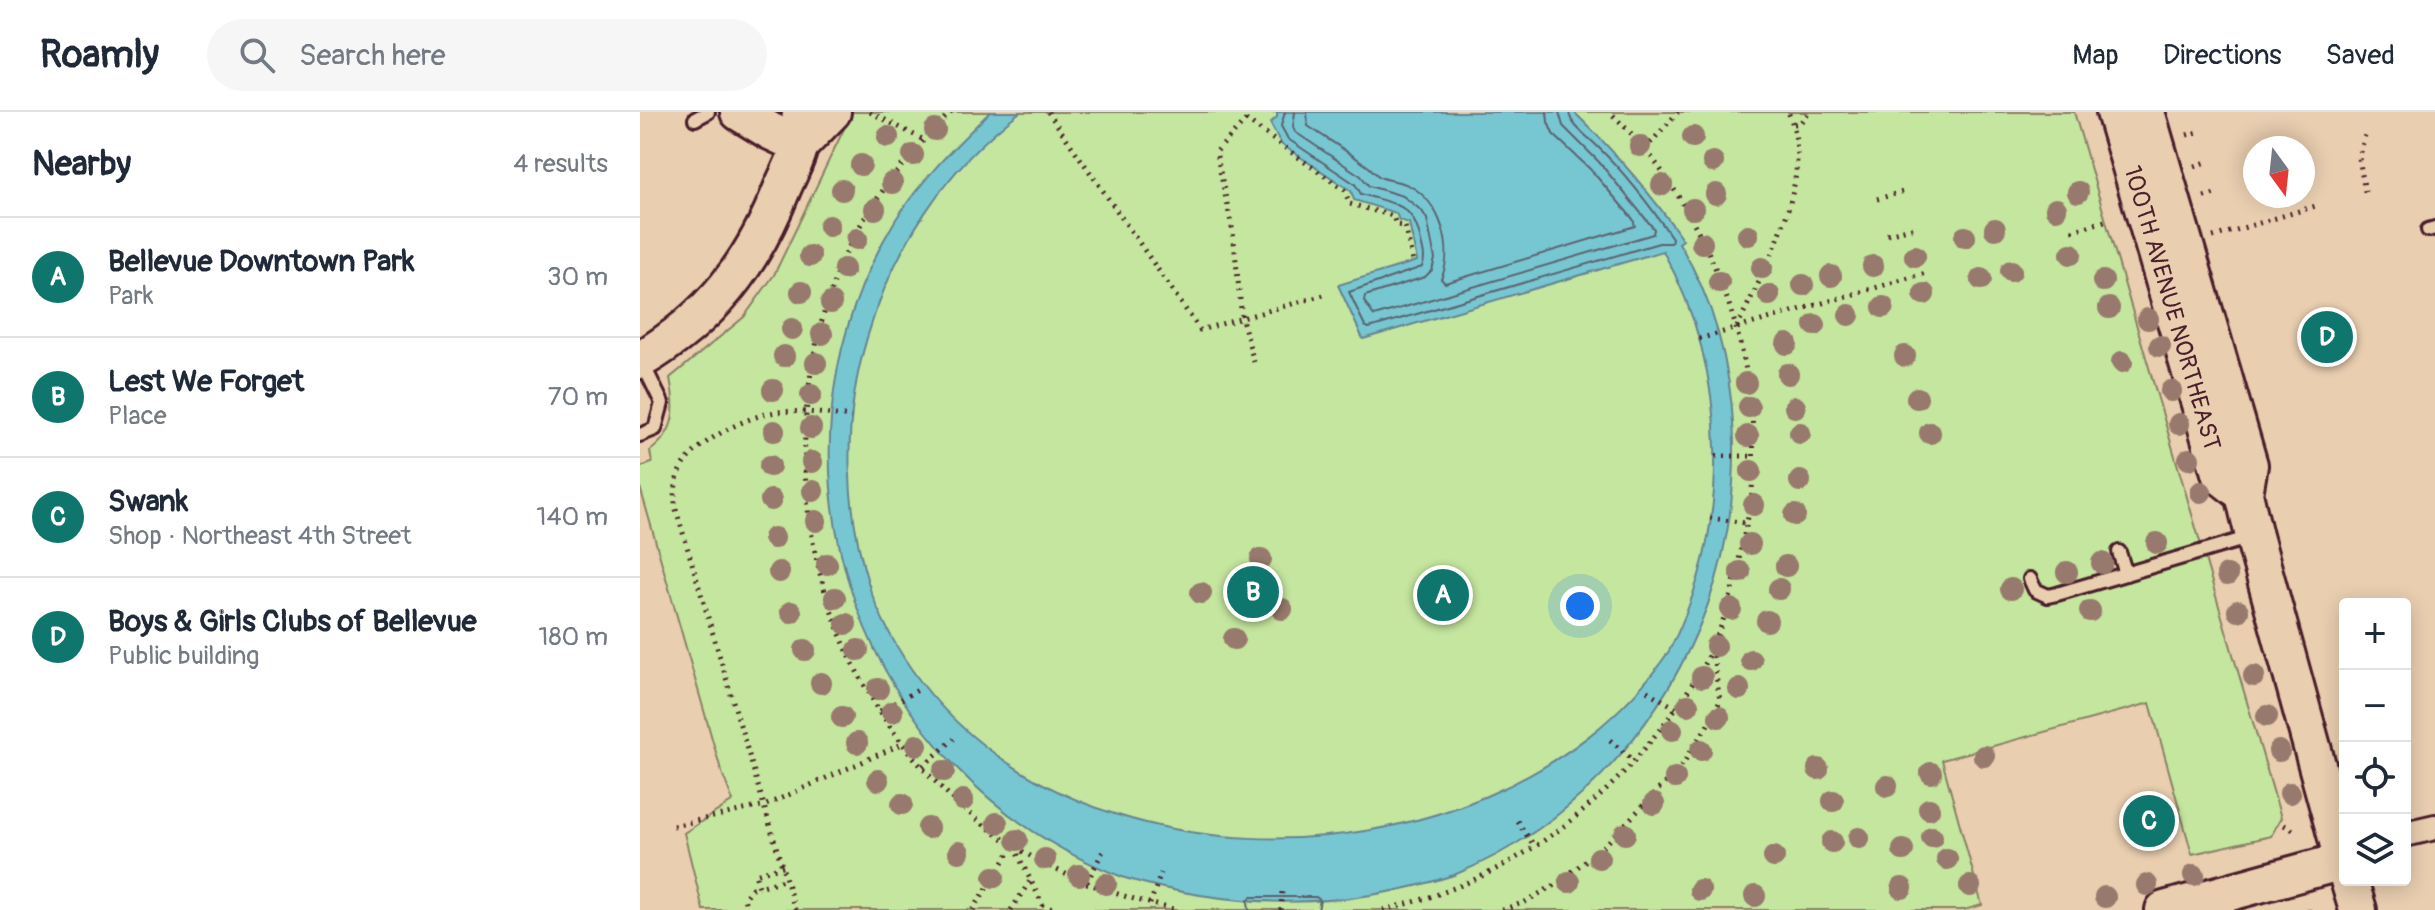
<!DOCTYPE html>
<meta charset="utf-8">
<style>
:root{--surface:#fff;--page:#f6f6f7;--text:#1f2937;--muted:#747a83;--line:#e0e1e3;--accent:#0f766e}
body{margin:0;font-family:Pangolin,sans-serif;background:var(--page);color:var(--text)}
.controls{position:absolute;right:24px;bottom:24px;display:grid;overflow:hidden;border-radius:8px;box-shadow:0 4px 20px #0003}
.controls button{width:72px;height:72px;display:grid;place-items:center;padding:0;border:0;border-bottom:2px solid var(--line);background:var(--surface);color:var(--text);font:40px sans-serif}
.compass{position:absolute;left:1603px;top:24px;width:72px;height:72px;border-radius:50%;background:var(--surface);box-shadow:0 4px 20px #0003;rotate:165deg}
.you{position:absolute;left:940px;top:494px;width:28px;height:28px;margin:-20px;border:6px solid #fff;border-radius:50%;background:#1a73e8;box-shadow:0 0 0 12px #1a73e833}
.badge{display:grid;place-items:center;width:52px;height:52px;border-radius:50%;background:var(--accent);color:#fff;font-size:26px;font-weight:700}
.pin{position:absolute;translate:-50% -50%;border:4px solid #fff;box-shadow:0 2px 8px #0006}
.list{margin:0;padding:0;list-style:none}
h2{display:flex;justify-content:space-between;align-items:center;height:104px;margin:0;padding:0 32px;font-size:34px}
h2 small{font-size:26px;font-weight:400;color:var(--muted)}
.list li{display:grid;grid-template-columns:52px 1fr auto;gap:24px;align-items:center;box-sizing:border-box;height:120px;padding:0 32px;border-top:2px solid var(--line)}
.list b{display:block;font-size:30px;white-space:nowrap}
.list p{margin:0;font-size:26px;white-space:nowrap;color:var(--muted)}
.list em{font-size:26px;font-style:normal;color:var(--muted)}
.icon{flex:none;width:44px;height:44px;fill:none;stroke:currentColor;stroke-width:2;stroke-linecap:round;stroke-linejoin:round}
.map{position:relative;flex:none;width:1795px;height:798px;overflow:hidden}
header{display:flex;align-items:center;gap:48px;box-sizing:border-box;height:112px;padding:0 40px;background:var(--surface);border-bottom:2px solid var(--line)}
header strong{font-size:38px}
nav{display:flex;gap:44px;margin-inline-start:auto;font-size:28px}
.search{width:560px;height:72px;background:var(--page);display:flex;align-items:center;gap:20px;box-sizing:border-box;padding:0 28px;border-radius:44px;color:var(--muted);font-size:30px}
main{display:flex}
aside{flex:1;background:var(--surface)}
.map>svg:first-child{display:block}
</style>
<header>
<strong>Roamly</strong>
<div class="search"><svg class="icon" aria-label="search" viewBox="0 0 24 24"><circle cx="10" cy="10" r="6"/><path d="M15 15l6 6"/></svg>Search here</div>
<nav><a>Map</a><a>Directions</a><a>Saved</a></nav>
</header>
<main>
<aside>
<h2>Nearby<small>4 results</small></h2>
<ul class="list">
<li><span class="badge">A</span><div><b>Bellevue Downtown Park</b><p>Park</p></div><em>30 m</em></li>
<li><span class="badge">B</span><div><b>Lest We Forget</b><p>Place</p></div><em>70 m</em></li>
<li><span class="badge">C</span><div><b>Swank</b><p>Shop · Northeast 4th Street</p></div><em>140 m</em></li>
<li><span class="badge">D</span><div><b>Boys &amp; Girls Clubs of Bellevue</b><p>Public building</p></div><em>180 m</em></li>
</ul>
</aside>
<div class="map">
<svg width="1795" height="798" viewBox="0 0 1795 798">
<rect width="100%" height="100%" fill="#e9ceb0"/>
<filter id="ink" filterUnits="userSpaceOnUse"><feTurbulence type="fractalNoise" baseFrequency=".0125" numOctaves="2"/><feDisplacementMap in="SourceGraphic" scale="16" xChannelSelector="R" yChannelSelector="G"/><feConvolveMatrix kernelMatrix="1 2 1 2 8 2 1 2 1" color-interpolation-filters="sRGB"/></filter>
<g filter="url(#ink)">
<path fill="#c5e69f" stroke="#888265" stroke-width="2" d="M 212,0 L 1434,0 L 1641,706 L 1631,724 L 1552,742 L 1510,591 L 1302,648 L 1342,793 L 1324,798 L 63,798 L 44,721 L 93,689 L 81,658 L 0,375 L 0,355 L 12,351 L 10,339 C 37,319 36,297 30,266 L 104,205 L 134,163 Z"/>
<path fill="#77c7d3" stroke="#658490" stroke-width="2" d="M 350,0 L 380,0 C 305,56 253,137 227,226 C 202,309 204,397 231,480 C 352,798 853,798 1029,539 C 1093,414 1090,261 1023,139 L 723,227 L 698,173 L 777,149 L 769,111 L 759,108 L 756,101 L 714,88 L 711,79 L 641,32 L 630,11 L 637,5 L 637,0 L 934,0 C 975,40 1011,81 1043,128 L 1039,131 C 1107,243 1110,396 1059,515 C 1012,626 927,717 814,763 C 707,798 592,798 485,766 C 220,667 107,350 256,107 C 282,67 316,33 350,0 Z"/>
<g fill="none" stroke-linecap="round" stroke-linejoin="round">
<g stroke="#5c626e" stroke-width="2">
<path d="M 645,0 L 641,14 L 648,27 L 715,72 L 721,82 C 756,93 773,90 781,130 C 783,139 786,146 782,155 L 709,180 L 725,214 L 729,216 L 1019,131 L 1031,131 L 1032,126 C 1010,93 985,61 956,33 C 947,24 930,13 929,0"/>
<path d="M 655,0 L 653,15 L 655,20 L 721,64 L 729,74 L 763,84 L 782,99 L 787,107 L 795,147 L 792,158 L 785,165 L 725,184 L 724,189 L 734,204 L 1013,122 L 1014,117 L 959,50 L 923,14 L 919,0"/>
<path d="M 667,0 L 668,14 C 687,27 707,39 726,53 C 731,56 735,62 740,65 C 749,69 761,69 770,74 C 800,90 815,136 801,167 L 805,171 L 995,114 L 993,107 L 951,58 L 913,22 L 908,10 L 907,0"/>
<path d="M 609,798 L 608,789 L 611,785 L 676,785 L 680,788 L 678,798"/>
</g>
<defs>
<g id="lane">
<path d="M 55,7 L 68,0"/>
<path d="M 1788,118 L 1795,116"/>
<path d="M 0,323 L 15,317 L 22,291 L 2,250"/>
<path d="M 1479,440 L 1486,462"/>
<path d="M 1390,467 L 1395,478 L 1408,484 L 1417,482 L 1611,425"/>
</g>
<path id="street" d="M 1765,722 L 1795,715"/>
<g id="secondary">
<path d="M 99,0 L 130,19 L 160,33"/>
<path d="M 1475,0 L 1581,364 L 1604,382"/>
<path d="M 1506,0 L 1609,353 L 1604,382 L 1614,424 L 1705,755"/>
<path d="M 160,33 L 192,0"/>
<path d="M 0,248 C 71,206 112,153 142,77 C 148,62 158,46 160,31 C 161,21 160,10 161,0"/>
<path d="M 1709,768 L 1718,798"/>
<path d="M 1524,798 L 1703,749"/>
</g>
</defs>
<use href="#lane" stroke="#4a1f2b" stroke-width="18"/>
<use href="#street" stroke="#4a1f2b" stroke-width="30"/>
<use href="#secondary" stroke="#4a1f2b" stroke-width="42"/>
<g stroke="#4a1f2b" stroke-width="5" stroke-dasharray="2 6" stroke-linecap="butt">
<path d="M 230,0 L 284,28"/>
<path d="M 311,0 C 275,35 242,75 217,119 C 196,157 182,201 174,244 C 137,431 211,629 374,734 C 423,766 480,785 537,798"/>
<path d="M 408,0 L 560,218 L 684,183"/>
<path d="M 604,0 L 606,8 L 704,78 L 710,92 L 753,104 L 756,113 L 765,114 L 773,151"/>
<path d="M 606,8 L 576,40 L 593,120 L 602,207 L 614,250"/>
<path d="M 1154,12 L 1160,11 L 1169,0"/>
<path d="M 1547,23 L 1561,19"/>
<path d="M 1005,37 L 1038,0"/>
<path d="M 1555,54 L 1570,49"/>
<path d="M 1725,80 L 1719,46 L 1726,19"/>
<path d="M 1564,85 L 1579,81"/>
<path d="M 1237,87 L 1266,79"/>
<path d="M 1432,119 L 1468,108"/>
<path d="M 1247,122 L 1276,115"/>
<path d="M 1573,125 L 1679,93"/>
<path d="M 1097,215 C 1125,156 1178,65 1148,0"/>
<path d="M 1059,227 L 1286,161"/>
<path d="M 1076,344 L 1112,344"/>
<path d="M 1070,406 L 1106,411"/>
<path d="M 1007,579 L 1036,596"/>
<path d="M 240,599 L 278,578"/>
<path d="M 970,628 L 994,649"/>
<path d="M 283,654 L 314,627"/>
<path d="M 877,709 L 895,735"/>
<path d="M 1644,713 L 1655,719"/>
<path d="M 33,714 L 126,693 L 262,632"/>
<path d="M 374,735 L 403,793 L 415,798"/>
<path d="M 143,754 L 115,762 L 119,775 L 147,767"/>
<path d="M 447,770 L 463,739"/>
<path d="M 510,792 L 521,761"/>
<path d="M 107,798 L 104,786 L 112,776 L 119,775"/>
<path d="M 155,798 L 35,394 C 35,383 35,373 38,363 C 48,333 106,304 136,300 C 160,298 187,302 211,305"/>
<path d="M 333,798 L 373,735"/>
<path d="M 371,798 L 390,769"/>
<path d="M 641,798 L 642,778"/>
<path d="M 743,798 C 849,774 941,716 1009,631 C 1033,601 1056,571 1072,536 C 1087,503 1096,467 1102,431 C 1106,414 1111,396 1112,378 C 1122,256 1081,135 1007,39 C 996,25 982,13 970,0"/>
<path d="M 862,798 L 885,790 L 918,771 L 967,731 L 1042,653 L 1066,616 L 1080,589 L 1072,537"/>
<path d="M 1669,798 L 1669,797"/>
</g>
<use href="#lane" stroke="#e9ceb0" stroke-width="12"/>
<use href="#street" stroke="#e9ceb0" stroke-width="24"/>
<use href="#secondary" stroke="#e9ceb0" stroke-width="36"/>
</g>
<g fill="#98796d">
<circle cx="295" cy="18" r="11"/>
<circle cx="248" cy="25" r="11"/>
<circle cx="1053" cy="25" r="11"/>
<circle cx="1000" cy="34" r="11"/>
<circle cx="273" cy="43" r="11"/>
<circle cx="1073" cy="50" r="11"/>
<circle cx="221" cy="53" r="11"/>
<circle cx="252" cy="71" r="11"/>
<circle cx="1022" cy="73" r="11"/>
<circle cx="202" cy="78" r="11"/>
<circle cx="1438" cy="80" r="11"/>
<circle cx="1076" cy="82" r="11"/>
<circle cx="235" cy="97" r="11"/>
<circle cx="1053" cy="97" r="11"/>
<circle cx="1416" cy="97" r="11"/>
<circle cx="189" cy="114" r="11"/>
<circle cx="1355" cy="117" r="11"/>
<circle cx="1108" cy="123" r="11"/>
<circle cx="1325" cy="125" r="11"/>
<circle cx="217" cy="127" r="11"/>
<circle cx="1062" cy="131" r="11"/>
<circle cx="1431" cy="142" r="11"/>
<circle cx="170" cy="144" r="11"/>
<circle cx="1275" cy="144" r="11"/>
<circle cx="1233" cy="154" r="11"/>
<circle cx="1122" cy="156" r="11"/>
<circle cx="204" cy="157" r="11"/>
<circle cx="1371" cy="159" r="11"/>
<circle cx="1191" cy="164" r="11"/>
<circle cx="1341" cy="167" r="11"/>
<circle cx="1463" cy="169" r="11"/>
<circle cx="1079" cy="170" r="11"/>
<circle cx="1163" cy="173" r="11"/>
<circle cx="161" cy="180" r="11"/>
<circle cx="1284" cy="182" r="11"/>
<circle cx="1129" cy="183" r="11"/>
<circle cx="191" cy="191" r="11"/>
<circle cx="1243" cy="195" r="11"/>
<circle cx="1469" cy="196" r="11"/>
<circle cx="1209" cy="203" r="11"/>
<circle cx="1508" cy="207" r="11"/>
<circle cx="1175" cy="213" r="11"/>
<circle cx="152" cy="217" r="11"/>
<circle cx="182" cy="222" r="11"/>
<circle cx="1147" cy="232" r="11"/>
<circle cx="1520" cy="234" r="11"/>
<circle cx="144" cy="244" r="11"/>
<circle cx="1265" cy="244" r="11"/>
<circle cx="1482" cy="250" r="11"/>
<circle cx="176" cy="251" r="11"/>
<circle cx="1148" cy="262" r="11"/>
<circle cx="1106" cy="271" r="11"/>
<circle cx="133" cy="278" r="11"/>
<circle cx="1531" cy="279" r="11"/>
<circle cx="171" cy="283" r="11"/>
<circle cx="1277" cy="286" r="11"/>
<circle cx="1109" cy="295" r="11"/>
<circle cx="1155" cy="295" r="11"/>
<circle cx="1539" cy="312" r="11"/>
<circle cx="171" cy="316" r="11"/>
<circle cx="134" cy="319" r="11"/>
<circle cx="1160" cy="321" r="11"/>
<circle cx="1290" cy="321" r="11"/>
<circle cx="1108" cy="324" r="11"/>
<circle cx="1549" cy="347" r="11"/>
<circle cx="172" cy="350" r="11"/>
<circle cx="130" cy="354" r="11"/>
<circle cx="1111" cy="359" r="11"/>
<circle cx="1160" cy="369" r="11"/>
<circle cx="173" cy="379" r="11"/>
<circle cx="1561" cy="380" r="11"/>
<circle cx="131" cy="388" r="11"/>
<circle cx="1114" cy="393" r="11"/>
<circle cx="1155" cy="403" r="11"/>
<circle cx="176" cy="409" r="11"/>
<circle cx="134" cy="426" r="11"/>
<circle cx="1517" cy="431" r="11"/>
<circle cx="1110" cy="432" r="11"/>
<circle cx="621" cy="447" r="11"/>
<circle cx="1462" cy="451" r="11"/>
<circle cx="187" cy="452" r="11"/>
<circle cx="1146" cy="454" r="11"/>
<circle cx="139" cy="460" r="11"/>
<circle cx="1100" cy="460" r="11"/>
<circle cx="1427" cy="460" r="11"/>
<circle cx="1587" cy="463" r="11"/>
<circle cx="1139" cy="477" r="11"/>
<circle cx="1371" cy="477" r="11"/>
<circle cx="561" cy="481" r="11"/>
<circle cx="195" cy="486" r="11"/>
<circle cx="642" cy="497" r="11"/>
<circle cx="1091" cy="497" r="11"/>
<circle cx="1450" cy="499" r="11"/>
<circle cx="1598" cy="499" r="11"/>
<circle cx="151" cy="500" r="11"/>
<circle cx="1127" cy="509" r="11"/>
<circle cx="206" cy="512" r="11"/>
<circle cx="594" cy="527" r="11"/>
<circle cx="1076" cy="534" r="11"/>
<circle cx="165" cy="538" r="11"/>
<circle cx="218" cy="538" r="11"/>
<circle cx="1111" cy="548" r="11"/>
<circle cx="1614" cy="564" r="11"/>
<circle cx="1062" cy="565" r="11"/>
<circle cx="181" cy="571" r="11"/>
<circle cx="238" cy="577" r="11"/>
<circle cx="1099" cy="577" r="11"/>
<circle cx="1048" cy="593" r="11"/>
<circle cx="252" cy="600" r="11"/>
<circle cx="1627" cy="604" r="11"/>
<circle cx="202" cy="605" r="11"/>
<circle cx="1079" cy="605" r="11"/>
<circle cx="1032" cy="618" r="11"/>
<circle cx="217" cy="631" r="11"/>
<circle cx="277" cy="633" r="11"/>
<circle cx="1061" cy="638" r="11"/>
<circle cx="1639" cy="639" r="11"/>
<circle cx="1344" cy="644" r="11"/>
<circle cx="1178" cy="657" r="11"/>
<circle cx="304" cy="659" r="11"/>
<circle cx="1291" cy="661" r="11"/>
<circle cx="1035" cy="666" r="11"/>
<circle cx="238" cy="668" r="11"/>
<circle cx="1247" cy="674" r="11"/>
<circle cx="1650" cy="681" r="11"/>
<circle cx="323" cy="688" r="11"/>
<circle cx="1193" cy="689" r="11"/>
<circle cx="262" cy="692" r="11"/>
<circle cx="1014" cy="692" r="11"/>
<circle cx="1289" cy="697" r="11"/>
<circle cx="357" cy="711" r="11"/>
<circle cx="288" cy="716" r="11"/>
<circle cx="985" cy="722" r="11"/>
<circle cx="1292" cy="725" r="11"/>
<circle cx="1219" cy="726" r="11"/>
<circle cx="377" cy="728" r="11"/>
<circle cx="1192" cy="730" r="11"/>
<circle cx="1263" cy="738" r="11"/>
<circle cx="319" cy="740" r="11"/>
<circle cx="1134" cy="745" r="11"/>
<circle cx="959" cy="746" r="11"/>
<circle cx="405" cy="747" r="11"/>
<circle cx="1307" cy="747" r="11"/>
<circle cx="439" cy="763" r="11"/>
<circle cx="1554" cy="763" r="11"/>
<circle cx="354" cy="765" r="11"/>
<circle cx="929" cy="770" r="11"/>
<circle cx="466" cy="772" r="11"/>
<circle cx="1507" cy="773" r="11"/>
<circle cx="1330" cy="774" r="11"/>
<circle cx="1262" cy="776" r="11"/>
<circle cx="1060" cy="778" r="11"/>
<circle cx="1115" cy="784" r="11"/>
<circle cx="1465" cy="785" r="11"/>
</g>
</g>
<g text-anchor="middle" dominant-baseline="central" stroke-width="6" stroke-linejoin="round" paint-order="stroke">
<g font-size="24" fill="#4a1f2b" stroke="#e9ceb0">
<text transform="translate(1532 196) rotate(74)">100TH AVENUE NORTHEAST</text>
</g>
</g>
</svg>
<div class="controls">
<button>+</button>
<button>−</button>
<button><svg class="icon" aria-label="locate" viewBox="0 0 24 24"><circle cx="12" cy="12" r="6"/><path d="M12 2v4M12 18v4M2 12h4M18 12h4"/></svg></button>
<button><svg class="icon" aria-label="layers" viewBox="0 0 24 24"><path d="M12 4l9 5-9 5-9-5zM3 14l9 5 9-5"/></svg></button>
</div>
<svg class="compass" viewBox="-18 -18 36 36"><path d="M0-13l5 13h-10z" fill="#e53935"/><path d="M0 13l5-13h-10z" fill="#747a83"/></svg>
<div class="you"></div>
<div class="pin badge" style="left:803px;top:483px">A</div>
<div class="pin badge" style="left:613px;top:480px">B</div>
<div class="pin badge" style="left:1509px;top:709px">C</div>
<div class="pin badge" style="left:1687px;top:225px">D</div>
</div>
</main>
